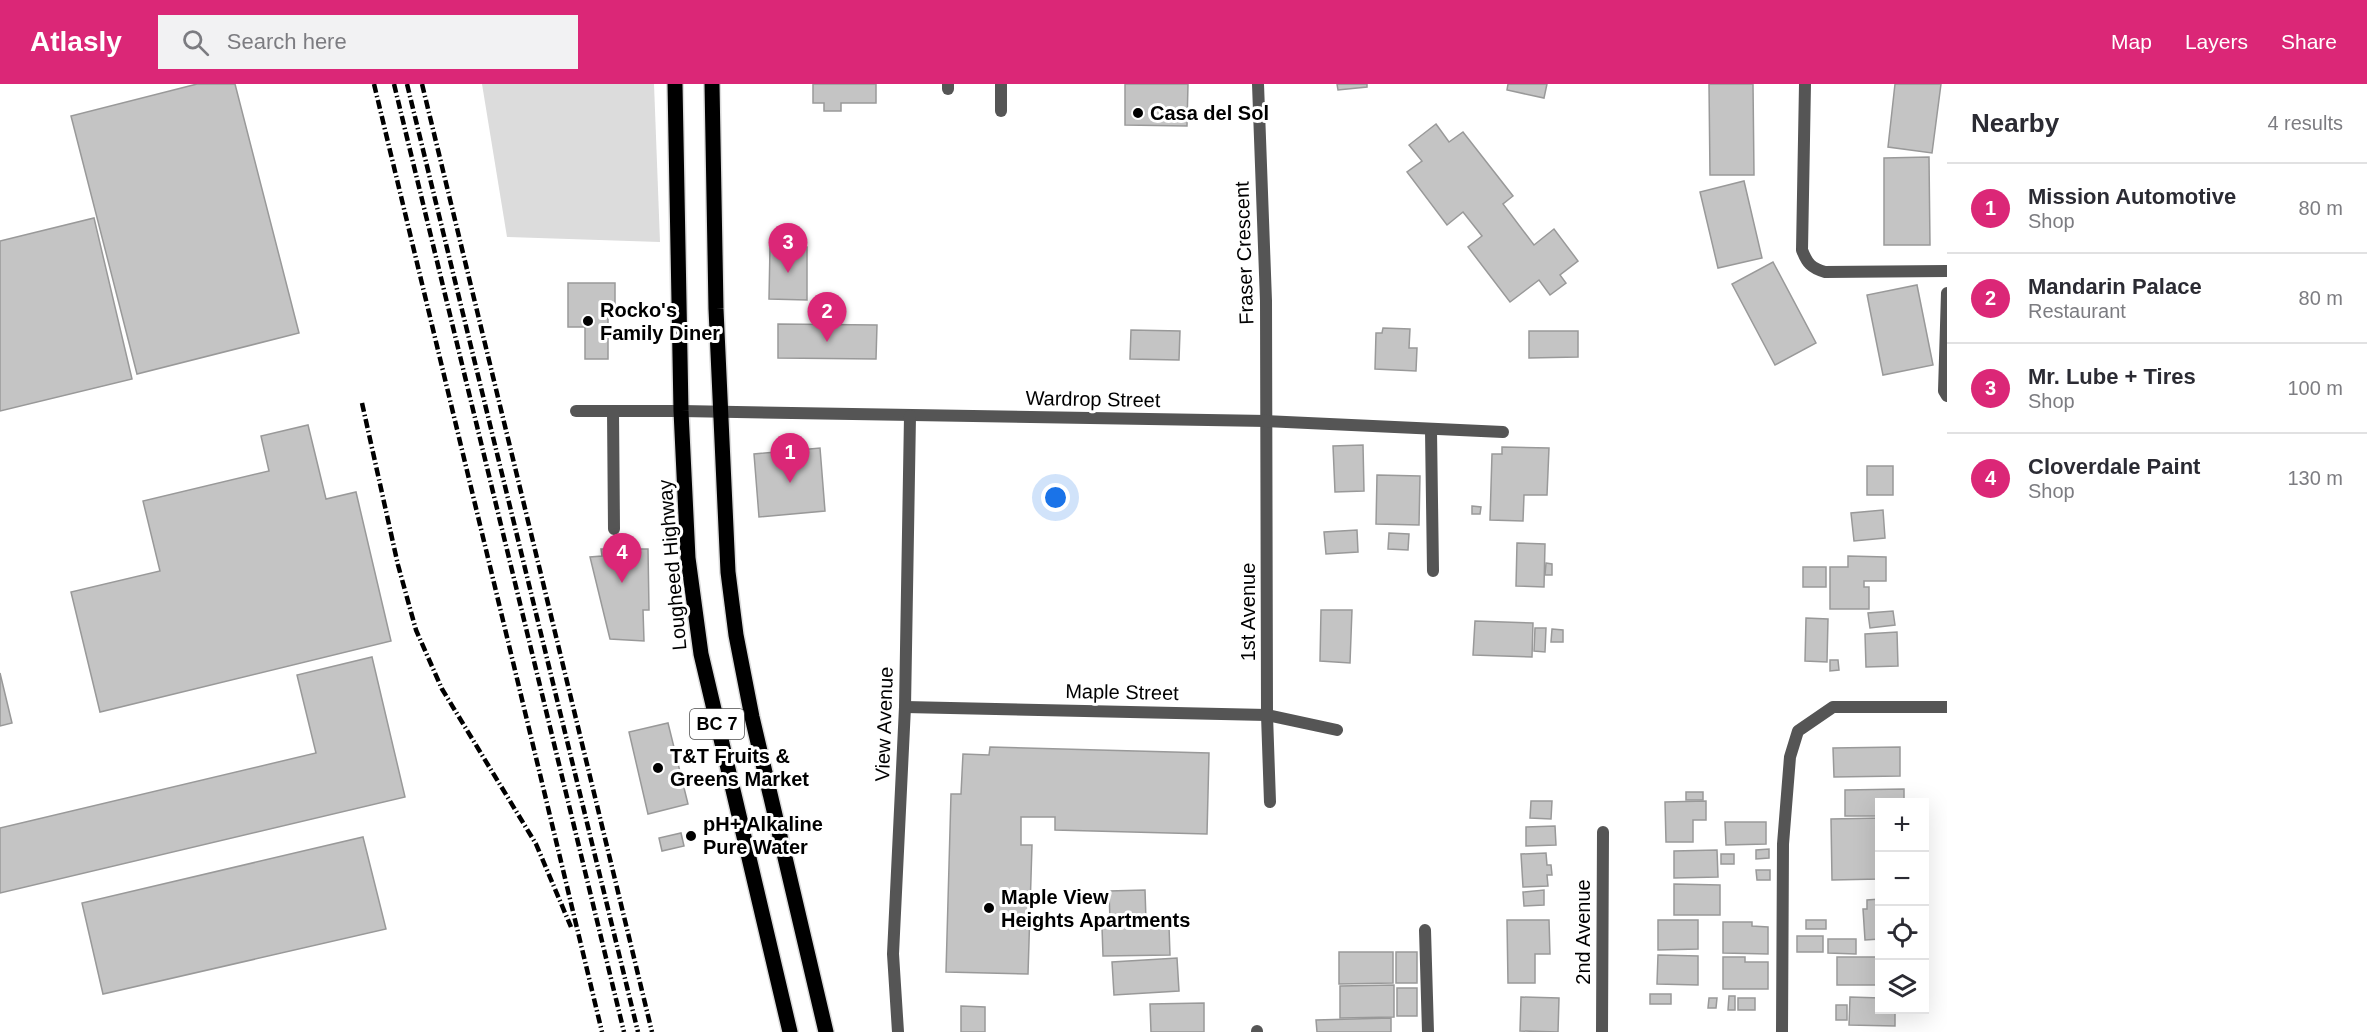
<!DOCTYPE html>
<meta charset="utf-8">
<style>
:root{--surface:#fff;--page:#f2f2f3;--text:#2b2b33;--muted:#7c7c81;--line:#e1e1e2;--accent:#db2777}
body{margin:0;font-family:Helvetica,sans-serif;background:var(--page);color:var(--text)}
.controls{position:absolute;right:18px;bottom:18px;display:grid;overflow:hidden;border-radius:0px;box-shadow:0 6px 24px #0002}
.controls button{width:54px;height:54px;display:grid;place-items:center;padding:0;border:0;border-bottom:2px solid var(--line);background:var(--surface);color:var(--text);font:30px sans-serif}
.you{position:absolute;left:1056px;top:414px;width:21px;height:21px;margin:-15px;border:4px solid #fff;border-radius:50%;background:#1a73e8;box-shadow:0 0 0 9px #1a73e833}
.badge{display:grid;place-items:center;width:39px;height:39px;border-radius:50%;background:var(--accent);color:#fff;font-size:20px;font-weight:700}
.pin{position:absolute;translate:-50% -50px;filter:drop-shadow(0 2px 3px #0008)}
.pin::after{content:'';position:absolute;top:32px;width:21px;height:18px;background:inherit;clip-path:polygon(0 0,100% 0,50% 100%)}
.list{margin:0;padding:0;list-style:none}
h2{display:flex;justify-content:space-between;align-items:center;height:78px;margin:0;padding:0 24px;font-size:26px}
h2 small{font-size:20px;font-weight:400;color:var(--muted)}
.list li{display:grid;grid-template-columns:39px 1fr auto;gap:18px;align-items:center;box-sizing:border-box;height:90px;padding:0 24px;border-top:2px solid var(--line)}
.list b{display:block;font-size:22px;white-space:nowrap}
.list p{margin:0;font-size:20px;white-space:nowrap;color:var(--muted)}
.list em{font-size:20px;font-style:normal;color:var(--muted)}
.icon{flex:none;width:33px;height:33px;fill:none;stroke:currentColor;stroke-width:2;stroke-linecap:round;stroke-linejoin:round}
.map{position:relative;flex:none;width:1947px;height:948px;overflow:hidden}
header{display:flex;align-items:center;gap:36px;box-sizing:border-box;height:84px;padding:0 30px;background:var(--accent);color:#fff}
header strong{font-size:28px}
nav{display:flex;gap:33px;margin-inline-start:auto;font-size:21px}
.search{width:420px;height:54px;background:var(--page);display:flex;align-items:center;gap:15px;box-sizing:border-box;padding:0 21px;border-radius:0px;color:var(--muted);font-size:22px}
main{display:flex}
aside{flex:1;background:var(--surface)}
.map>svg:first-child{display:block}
</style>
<header>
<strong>Atlasly</strong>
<div class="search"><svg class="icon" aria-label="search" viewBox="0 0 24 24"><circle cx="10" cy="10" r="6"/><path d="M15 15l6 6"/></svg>Search here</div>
<nav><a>Map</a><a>Layers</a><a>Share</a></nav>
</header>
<main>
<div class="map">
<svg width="1947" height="948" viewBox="0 0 1947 948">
<rect width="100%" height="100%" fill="#fff"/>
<path fill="#dcdcdc" d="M 482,0 L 654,0 L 660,158 L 507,153 Z"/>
<g fill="#c4c4c4" stroke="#999" stroke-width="1.5">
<path d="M 197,0 L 235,0 L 299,249 L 137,290 L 71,32 Z"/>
<path d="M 813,0 L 876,0 L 876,19 L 841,19 L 841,27 L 824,27 L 824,19 L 813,19 Z"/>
<path d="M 1125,0 L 1188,0 L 1187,42 L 1125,41 Z"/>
<path d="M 1337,0 L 1367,0 L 1367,3 L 1338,6 Z"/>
<path d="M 1508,0 L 1547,0 L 1544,14 L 1507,6 Z"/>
<path d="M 1709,0 L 1753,0 L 1754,91 L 1710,91 Z"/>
<path d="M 1895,0 L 1941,0 L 1932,69 L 1888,63 Z"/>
<path d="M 1436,40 L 1449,58 L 1463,48 L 1513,112 L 1503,120 L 1534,161 L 1554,145 L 1578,177 L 1560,191 L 1566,199 L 1550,211 L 1539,196 L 1510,218 L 1468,163 L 1482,152 L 1463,128 L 1447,141 L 1407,88 L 1422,77 L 1409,61 Z"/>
<path d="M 1929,73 L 1930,161 L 1884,161 L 1884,74 Z"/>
<path d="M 1744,97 L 1762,174 L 1718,184 L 1700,108 Z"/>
<path d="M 94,134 L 132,295 L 0,327 L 0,157 Z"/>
<path d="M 770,163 L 807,163 L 807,216 L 769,215 Z"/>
<path d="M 1773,178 L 1816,259 L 1775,281 L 1732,200 Z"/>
<path d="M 568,199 L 615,199 L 615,232 L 608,232 L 608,275 L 585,275 L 585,243 L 568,243 Z"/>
<path d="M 1917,201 L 1933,281 L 1883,291 L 1867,211 Z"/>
<path d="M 778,240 L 877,241 L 876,275 L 778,274 Z"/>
<path d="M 1383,244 L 1410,245 L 1409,264 L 1417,264 L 1416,287 L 1375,285 L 1376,249 L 1382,249 Z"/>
<path d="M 1131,246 L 1180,247 L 1179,276 L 1130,275 Z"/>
<path d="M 1529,247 L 1578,247 L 1578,273 L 1529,274 Z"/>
<path d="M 308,341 L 326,415 L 356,408 L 391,557 L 100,628 L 71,508 L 160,487 L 143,417 L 269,387 L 261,352 Z"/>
<path d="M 1363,361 L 1364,407 L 1335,408 L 1333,362 Z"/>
<path d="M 1502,363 L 1549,364 L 1547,411 L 1524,411 L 1523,437 L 1490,436 L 1492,370 L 1502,370 Z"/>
<path d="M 820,364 L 825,427 L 759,433 L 754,370 Z"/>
<rect x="1867" y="382" width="26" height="29"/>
<path d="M 1377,391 L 1420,392 L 1419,441 L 1376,440 Z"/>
<path d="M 1472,422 L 1481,423 L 1480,430 L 1472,430 Z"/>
<path d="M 1883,426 L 1885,454 L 1854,457 L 1851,429 Z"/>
<path d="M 1357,446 L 1358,468 L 1326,470 L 1324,448 Z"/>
<path d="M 1389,449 L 1409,450 L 1408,466 L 1388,465 Z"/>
<path d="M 1517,459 L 1545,460 L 1544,503 L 1516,502 Z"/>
<path d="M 601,465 L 648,465 L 649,526 L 643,526 L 644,557 L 610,555 L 590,473 L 602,472 Z"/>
<path d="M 1848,472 L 1886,473 L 1886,497 L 1864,497 L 1864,503 L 1869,503 L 1869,525 L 1830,525 L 1830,483 L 1848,483 Z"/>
<path d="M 1546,479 L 1552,480 L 1552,491 L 1545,491 Z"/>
<rect x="1803" y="483" width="23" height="20"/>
<path d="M 1321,526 L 1352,526 L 1350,579 L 1320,577 Z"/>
<path d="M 1893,527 L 1895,541 L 1870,544 L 1868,529 Z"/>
<path d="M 1806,534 L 1828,535 L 1827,578 L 1805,577 Z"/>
<path d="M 1475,537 L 1533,539 L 1532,573 L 1473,571 Z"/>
<path d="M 1535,544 L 1546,544 L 1545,568 L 1534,567 Z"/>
<path d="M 1552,545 L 1563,546 L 1563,558 L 1551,558 Z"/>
<path d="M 1897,548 L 1898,582 L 1866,583 L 1865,550 Z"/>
<path d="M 372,573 L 405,713 L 0,809 L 0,744 L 316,669 L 297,591 Z"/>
<path d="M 1830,576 L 1838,576 L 1839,586 L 1830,587 Z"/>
<path d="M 0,589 L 12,639 L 0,642 Z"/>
<path d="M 668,639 L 688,720 L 648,730 L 629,648 Z"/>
<path d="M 990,663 L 1209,669 L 1207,750 L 1055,746 L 1055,733 L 1021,733 L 1021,761 L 1032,761 L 1028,890 L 946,888 L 951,710 L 961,710 L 963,670 L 989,671 Z"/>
<path d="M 1900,663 L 1900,692 L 1834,693 L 1833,664 Z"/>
<path d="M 1904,705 L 1904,718 L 1880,718 L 1880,732 L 1845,732 L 1845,706 Z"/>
<rect x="1686" y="708" width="17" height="8"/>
<path d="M 1531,717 L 1552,717 L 1551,735 L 1530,734 Z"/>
<path d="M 1706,717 L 1706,736 L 1693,736 L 1693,758 L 1666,758 L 1665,718 Z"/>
<path d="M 1880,734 L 1880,795 L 1832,796 L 1831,735 Z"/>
<path d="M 1725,738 L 1766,738 L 1766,760 L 1726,761 Z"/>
<path d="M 1555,742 L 1556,761 L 1526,762 L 1526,743 Z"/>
<path d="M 694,747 L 696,754 L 688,757 L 686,749 Z"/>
<path d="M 681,749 L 684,762 L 662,767 L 659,754 Z"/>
<path d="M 363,753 L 386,845 L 103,910 L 82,819 Z"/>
<path d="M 1769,765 L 1769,774 L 1756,775 L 1756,766 Z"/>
<path d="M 1717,766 L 1718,793 L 1674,794 L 1674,767 Z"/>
<path d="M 1546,769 L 1547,781 L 1551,781 L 1552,791 L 1547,791 L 1548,802 L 1523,803 L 1521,770 Z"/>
<rect x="1721" y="770" width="13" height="10"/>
<path d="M 1756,786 L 1770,786 L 1770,796 L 1757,796 Z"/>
<path d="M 1674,800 L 1720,801 L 1720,831 L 1674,831 Z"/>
<path d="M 1145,806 L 1146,836 L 1110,837 L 1109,807 Z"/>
<path d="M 1544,806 L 1544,821 L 1524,822 L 1523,808 Z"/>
<path d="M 1880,815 L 1880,855 L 1865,856 L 1863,825 L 1867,825 L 1867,816 Z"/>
<path d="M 1507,836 L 1549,836 L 1550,870 L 1535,870 L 1535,899 L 1508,899 Z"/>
<path d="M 1658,836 L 1698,836 L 1698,865 L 1658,866 Z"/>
<rect x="1806" y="836" width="20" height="9"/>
<path d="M 1723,838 L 1752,838 L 1752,842 L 1768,843 L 1768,870 L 1723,869 Z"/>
<path d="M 1169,842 L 1170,871 L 1103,872 L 1102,843 Z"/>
<rect x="1797" y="852" width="26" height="16"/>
<path d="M 1828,855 L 1856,855 L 1856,870 L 1828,869 Z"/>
<path d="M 1339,868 L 1393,868 L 1393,899 L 1339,900 Z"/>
<rect x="1396" y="868" width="21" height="31"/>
<path d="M 1658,871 L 1698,872 L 1698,901 L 1657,900 Z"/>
<path d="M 1723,873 L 1745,873 L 1745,878 L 1768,878 L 1768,905 L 1723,905 Z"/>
<rect x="1837" y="873" width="43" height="28"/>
<path d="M 1177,874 L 1179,907 L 1114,911 L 1112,878 Z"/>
<path d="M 1394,901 L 1394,933 L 1340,934 L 1340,902 Z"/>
<rect x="1397" y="904" width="20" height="28"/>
<rect x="1650" y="910" width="21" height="10"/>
<path d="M 1729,912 L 1735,912 L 1735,926 L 1728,926 Z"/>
<path d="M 1521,913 L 1559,914 L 1558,948 L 1520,947 Z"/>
<path d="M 1850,913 L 1880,914 L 1880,926 L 1895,926 L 1895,942 L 1849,941 Z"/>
<path d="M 1709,914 L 1717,914 L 1716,924 L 1708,924 Z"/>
<rect x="1738" y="914" width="17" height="12"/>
<path d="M 1204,919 L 1204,948 L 1151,948 L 1150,920 Z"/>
<rect x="1836" y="921" width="11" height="15"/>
<path d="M 961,922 L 985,923 L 985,948 L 961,948 Z"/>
<path d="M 1391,934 L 1391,948 L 1317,948 L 1316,936 Z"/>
</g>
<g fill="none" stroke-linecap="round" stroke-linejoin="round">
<defs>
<g id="primary">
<path d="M 675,0 L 681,327 L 688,474 L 701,570 L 790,948"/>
<path d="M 712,0 L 716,225 L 728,488 L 736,551 L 752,633 L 826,948"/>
</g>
</defs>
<use href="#primary" stroke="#dbdbdb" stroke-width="18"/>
<g stroke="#555" stroke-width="12">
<path d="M 948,0 L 948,5"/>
<path d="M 1805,0 L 1802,166 C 1807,179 1811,184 1825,188 L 1947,187"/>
<path d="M 1947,209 L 1944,307 L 1947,312"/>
<path d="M 576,327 L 681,327"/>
<path d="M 613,327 L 614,445"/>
<path d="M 1425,846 L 1428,948"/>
<path d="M 1782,948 L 1783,760 L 1790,673 L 1798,647 L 1833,623 L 1947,623"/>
</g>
<g stroke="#555" stroke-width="12">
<path d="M 1001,0 L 1001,27"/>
<path d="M 1258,0 L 1266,217 L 1267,631 L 1270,718"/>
<path d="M 681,327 L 1267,337 L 1503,348"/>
<path d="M 1431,346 L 1433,487"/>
<path d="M 905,623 L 1267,631 L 1337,646"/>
<path d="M 898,948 L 893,870 L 905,623 L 910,332"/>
<path d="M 1257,948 L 1257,947"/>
<path d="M 1602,948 L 1603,748"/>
</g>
<use href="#primary" stroke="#000" stroke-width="15"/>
<g stroke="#000" stroke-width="4.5" stroke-dasharray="9 3 1.5 3" stroke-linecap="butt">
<path d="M 374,0 L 602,948"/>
<path d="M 394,0 L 624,948"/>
<path d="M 407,0 L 638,948"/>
<path d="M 422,0 L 652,948"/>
<path d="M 362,319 L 398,481 L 416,546 L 442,605 L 536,760 L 571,843"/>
</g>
</g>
<g fill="#000" stroke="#fff" stroke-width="2">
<circle cx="1138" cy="29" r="6"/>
<circle cx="588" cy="237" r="6"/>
<circle cx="658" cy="684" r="6"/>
<circle cx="691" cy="752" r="6"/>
<circle cx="989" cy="824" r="6"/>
</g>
<g text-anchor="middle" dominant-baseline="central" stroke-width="6" stroke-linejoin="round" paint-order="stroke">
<rect fill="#fff" stroke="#4c4c4c" stroke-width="1.5" x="690" y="625" width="54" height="30" rx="4.5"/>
<g font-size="18" font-weight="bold" fill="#000">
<text x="717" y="640">BC 7</text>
</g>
<g font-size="20" font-weight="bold" fill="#000" stroke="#fff" text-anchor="start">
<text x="1150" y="29">Casa del Sol</text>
<text x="600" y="226">Rocko's<tspan x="600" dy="23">Family Diner</tspan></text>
<text x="670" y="672">T&amp;T Fruits &amp;<tspan x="670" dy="23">Greens Market</tspan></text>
<text x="703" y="740">pH+ Alkaline<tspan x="703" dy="23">Pure Water</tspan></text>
<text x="1001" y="813">Maple View<tspan x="1001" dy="23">Heights Apartments</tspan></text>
</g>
<g font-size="20" fill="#000" stroke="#fff">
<text transform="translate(1244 169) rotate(-92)">Fraser Crescent</text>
<text transform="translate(1093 315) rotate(1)">Wardrop Street</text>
<text transform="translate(672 481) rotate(-95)">Lougheed Highway</text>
<text transform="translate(1248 528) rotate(-90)">1st Avenue</text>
<text transform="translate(1122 608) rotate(1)">Maple Street</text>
<text transform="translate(884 640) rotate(-88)">View Avenue</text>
<text transform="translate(1583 848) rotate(-90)">2nd Avenue</text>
</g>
</g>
</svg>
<div class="controls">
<button>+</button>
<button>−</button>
<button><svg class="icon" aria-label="locate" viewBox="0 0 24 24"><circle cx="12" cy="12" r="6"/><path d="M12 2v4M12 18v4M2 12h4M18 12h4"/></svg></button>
<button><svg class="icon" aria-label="layers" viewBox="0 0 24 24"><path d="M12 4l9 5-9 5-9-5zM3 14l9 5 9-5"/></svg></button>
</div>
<div class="you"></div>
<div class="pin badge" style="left:790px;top:399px">1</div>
<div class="pin badge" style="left:827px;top:258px">2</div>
<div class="pin badge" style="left:788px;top:189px">3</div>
<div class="pin badge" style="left:622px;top:499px">4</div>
</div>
<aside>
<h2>Nearby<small>4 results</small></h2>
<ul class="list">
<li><span class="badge">1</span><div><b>Mission Automotive</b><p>Shop</p></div><em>80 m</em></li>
<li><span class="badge">2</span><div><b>Mandarin Palace</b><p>Restaurant</p></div><em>80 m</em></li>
<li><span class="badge">3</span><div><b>Mr. Lube + Tires</b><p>Shop</p></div><em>100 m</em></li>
<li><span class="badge">4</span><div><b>Cloverdale Paint</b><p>Shop</p></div><em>130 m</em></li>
</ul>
</aside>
</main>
